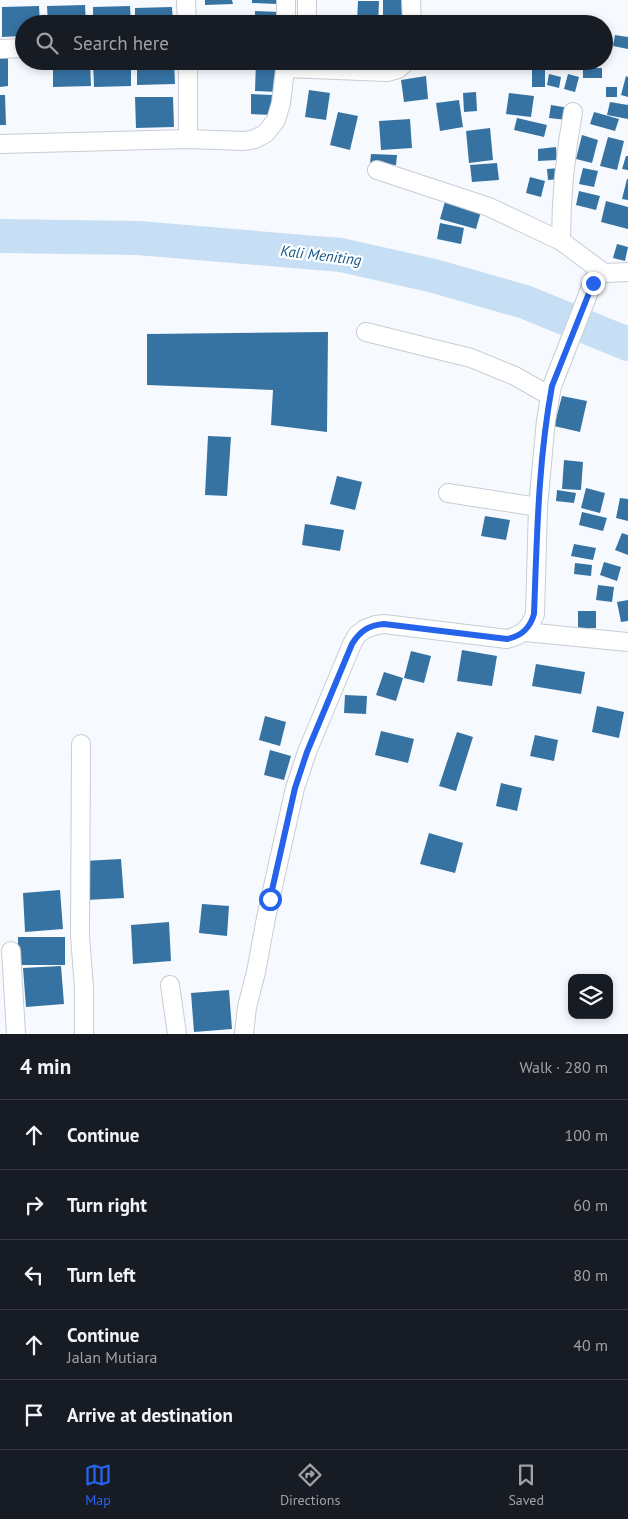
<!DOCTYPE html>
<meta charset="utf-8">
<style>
:root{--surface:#171b24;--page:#20242c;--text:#f1f3f6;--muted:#9ea1a6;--line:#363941;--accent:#2563eb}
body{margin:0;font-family:"PT Sans",sans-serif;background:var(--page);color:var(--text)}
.controls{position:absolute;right:15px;bottom:15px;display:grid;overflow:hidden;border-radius:10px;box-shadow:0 2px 8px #0003}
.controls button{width:45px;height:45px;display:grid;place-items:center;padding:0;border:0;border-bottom:1px solid var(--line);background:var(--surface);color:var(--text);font:25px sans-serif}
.stop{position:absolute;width:15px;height:15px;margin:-11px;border:4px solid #2563eb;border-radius:50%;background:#fff}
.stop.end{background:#2563eb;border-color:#fff;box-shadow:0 1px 5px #0008}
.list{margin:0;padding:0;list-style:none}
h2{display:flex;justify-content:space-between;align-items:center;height:65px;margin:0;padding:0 20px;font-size:21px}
h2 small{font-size:16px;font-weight:400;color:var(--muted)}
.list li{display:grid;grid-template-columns:32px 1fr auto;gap:15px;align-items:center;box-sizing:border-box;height:70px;padding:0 20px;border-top:1px solid var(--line)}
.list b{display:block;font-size:19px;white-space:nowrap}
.list p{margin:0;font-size:16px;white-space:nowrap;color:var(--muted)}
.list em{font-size:16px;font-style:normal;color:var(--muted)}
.icon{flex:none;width:28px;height:28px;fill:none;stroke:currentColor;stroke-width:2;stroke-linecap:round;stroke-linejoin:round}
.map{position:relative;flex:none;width:628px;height:1034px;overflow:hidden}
.search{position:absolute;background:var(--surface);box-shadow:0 2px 8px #0003;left:15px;right:15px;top:15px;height:55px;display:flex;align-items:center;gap:12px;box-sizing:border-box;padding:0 18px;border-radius:28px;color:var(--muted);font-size:19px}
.sheet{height:415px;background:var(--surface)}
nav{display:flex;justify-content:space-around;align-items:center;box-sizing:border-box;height:70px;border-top:1px solid var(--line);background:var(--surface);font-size:14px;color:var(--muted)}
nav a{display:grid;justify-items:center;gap:2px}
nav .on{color:var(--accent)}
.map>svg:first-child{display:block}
</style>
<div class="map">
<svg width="628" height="1034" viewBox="0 0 628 1034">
<rect width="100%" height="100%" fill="#f6fafe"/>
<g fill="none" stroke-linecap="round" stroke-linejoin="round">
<path stroke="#c7dff5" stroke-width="34" d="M 0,236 L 138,238 L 341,255 L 434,276 L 525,302 L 628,344"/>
</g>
<g fill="#3673a3">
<path d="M 205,0 L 232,0 L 233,4 L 205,5 Z"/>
<path d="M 252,0 L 277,0 L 277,4 L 252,3 Z"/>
<path d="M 383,0 L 410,0 L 409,23 L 383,22 Z"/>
<path d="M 358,1 L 379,1 L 378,24 L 357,24 Z"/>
<path d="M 85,5 L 86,24 L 48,24 L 47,6 Z"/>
<path d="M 39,6 L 40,24 L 24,24 L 24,36 L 2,37 L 2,7 Z"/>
<path d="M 130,6 L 131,24 L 93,24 L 93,7 Z"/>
<path d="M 172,7 L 173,24 L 135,24 L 135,8 Z"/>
<path d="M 255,11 L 279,12 L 279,24 L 255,24 Z"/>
<path d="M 233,17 L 234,24 L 206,24 L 206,18 Z"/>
<path d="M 604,32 L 611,34 L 609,40 L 604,39 Z"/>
<path d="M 615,35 L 628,37 L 628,49 L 613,46 Z"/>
<path d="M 0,57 L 8,57 L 8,86 L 0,87 Z"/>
<path d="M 53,61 L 90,61 L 91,86 L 53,87 Z"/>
<path d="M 93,61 L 131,61 L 131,86 L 94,87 Z"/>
<path d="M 137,61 L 174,61 L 175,84 L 137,85 Z"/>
<path d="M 256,61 L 279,61 L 278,92 L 255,91 Z"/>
<path d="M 451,61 L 475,61 L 475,64 L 452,66 Z"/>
<path d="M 558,61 L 577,61 L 576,67 Z"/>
<rect x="583" y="68" width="19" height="10"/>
<rect x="532" y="69" width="13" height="18"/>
<path d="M 549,74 L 561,77 L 559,88 L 547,85 Z"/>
<path d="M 568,74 L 579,77 L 575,92 L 564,89 Z"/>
<path d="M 426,76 L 428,99 L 404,102 L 401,80 Z"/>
<path d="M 626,76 L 628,77 L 628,97 L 621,95 Z"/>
<rect x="606" y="87" width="11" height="10"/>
<path d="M 309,90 L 330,93 L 326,120 L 305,117 Z"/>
<path d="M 476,92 L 477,111 L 464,112 L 463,93 Z"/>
<path d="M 509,93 L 534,96 L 531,117 L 506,114 Z"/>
<path d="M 251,94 L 274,95 L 273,115 L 251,114 Z"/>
<path d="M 0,95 L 5,95 L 6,125 L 0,125 Z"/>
<path d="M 135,97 L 173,97 L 174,127 L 136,128 Z"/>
<path d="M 459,100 L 463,127 L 440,131 L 436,103 Z"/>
<path d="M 610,102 L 628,105 L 628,119 L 607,115 Z"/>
<path d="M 551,105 L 569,108 L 567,120 L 549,118 Z"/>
<path d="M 338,112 L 358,116 L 350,150 L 330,145 Z"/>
<path d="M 594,112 L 619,119 L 615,131 L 590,124 Z"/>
<path d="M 517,118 L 547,125 L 544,137 L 514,130 Z"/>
<path d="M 410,119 L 412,148 L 381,150 L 379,121 Z"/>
<path d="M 490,128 L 493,160 L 469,163 L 466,131 Z"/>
<path d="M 582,135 L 598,140 L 592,163 L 576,159 Z"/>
<path d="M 608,137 L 624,141 L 617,170 L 600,166 Z"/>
<path d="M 556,147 L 557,160 L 538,161 L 538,149 Z"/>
<path d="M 371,154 L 397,155 L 396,165 L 370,164 Z"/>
<path d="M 626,156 L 628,156 L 628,170 L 622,169 Z"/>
<path d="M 497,163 L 499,180 L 472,182 L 470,165 Z"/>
<path d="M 560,168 L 561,179 L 548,180 L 547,169 Z"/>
<path d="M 583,168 L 598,171 L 594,187 L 579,184 Z"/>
<path d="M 530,177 L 545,181 L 541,197 L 526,193 Z"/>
<path d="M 627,179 L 628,179 L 628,200 L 622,199 Z"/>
<path d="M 579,191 L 600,196 L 596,210 L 576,205 Z"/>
<path d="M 446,198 L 482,208 L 476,229 L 440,219 Z"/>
<path d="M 606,201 L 628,207 L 628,229 L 601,222 Z"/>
<path d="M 440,223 L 464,228 L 461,244 L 437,239 Z"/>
<path d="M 617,244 L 628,247 L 625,261 L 613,258 Z"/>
<path d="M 328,332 L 327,432 L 271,425 L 273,390 L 147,385 L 147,334 Z"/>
<path d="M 562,396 L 587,401 L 580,432 L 554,426 Z"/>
<path d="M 208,436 L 231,437 L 227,496 L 205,495 Z"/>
<path d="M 564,460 L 583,462 L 581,490 L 562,489 Z"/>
<path d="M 337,476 L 362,482 L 355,510 L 330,504 Z"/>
<path d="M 586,488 L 605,493 L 600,513 L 581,508 Z"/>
<path d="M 557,490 L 576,493 L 574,503 L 556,501 Z"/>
<path d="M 620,498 L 628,499 L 628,521 L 616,518 Z"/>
<path d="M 582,512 L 607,518 L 603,531 L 579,525 Z"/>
<path d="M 485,516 L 510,520 L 506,540 L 481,536 Z"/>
<path d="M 305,524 L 344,530 L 340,551 L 302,545 Z"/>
<path d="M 622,533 L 628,535 L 628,555 L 615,550 Z"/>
<path d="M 574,544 L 596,548 L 593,560 L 571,556 Z"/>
<path d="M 604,562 L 621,567 L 617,581 L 600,575 Z"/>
<path d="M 575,563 L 592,565 L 591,576 L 574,574 Z"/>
<path d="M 598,585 L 614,587 L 612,602 L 596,600 Z"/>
<path d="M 628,600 L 628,621 L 621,622 L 617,602 Z"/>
<rect x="578" y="611" width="18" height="17"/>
<path d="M 462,650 L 497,656 L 492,686 L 457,681 Z"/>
<path d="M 411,651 L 431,656 L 424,683 L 404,678 Z"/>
<path d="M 536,664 L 585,672 L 581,694 L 532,686 Z"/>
<path d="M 384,672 L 403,678 L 396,701 L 376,695 Z"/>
<path d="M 345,695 L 367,696 L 366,714 L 344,713 Z"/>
<path d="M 597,706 L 624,712 L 619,738 L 592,732 Z"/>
<path d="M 265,716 L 286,722 L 280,746 L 259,740 Z"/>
<path d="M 381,731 L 414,739 L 408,763 L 375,755 Z"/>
<path d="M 457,732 L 473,737 L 456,791 L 439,786 Z"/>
<path d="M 535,735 L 558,740 L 554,761 L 530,756 Z"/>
<path d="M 270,750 L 291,756 L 284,780 L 264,775 Z"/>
<path d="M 501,783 L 522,788 L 517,811 L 496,806 Z"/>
<path d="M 429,833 L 463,843 L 455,873 L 420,864 Z"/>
<path d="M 121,859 L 124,898 L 86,900 L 83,861 Z"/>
<path d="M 60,890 L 63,929 L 25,932 L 23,893 Z"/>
<path d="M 202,904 L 229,906 L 227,936 L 199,933 Z"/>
<path d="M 169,922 L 171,961 L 133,964 L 131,925 Z"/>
<rect x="18" y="937" width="47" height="28"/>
<path d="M 61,966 L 64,1004 L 26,1007 L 23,968 Z"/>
<path d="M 229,990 L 232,1029 L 194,1032 L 191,993 Z"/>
</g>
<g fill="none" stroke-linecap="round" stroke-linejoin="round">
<defs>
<g id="street">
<path d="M 186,0 L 187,24"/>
<path d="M 286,0 L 286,24"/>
<path d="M 307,0 L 307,24"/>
<path d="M 411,0 L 412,24"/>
<path d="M 0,49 L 24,48"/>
<path d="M 286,68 L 387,72 L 398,69 L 407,61"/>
<path d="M 188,139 L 188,61"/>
<path d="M 0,144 L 188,139 L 244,141 L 255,139 L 266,133 L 276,120 L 281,103 L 286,61"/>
<path d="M 377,170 L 489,207 L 561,241 L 604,273"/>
<path d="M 561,241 C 561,197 565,155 573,112"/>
<path d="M 366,332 L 471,358 L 515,376 L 550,396"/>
<path d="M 448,493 L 538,507"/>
<path d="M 525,632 L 628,642"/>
<path d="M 81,744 L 80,936 L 84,988 L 84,1034"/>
<path d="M 11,951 L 16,1034"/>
<path d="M 170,985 L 177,1034"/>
<path d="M 244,1034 L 247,1007 L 256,972 L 266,918 L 295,788 L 307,752 L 352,644 L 357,635 L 365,629 L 376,625 L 384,624 L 507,639 C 522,636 530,628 535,614 L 538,507 L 546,420 L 552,386 L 594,279 L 604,273 L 628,272"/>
</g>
</defs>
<use href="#street" stroke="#c6cdd3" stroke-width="20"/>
<use href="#street" stroke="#fff" stroke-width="18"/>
</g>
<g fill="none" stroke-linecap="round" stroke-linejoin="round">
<path stroke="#2563eb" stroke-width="6" d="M 270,899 L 295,788 L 307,752 L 352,644 C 360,631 369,625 384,624 L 507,639 C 522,636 530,628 534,614 C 537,537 538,462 552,386 L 593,283"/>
</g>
<g text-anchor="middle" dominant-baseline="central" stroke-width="4.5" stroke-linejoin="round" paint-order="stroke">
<g font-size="15" font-style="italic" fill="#165788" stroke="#fff">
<text transform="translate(321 255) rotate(7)">Kali Meniting</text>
</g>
</g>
</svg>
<div class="controls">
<button><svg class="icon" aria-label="layers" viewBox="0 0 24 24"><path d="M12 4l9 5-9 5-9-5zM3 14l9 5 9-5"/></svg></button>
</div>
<div class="stop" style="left:270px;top:899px"></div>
<div class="stop end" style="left:593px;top:283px"></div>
<div class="search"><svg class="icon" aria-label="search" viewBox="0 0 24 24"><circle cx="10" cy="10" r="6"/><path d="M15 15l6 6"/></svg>Search here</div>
</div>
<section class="sheet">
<h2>4 min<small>Walk · 280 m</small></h2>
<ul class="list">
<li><svg class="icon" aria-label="ahead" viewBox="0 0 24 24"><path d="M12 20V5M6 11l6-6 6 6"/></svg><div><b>Continue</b></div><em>100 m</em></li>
<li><svg class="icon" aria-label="right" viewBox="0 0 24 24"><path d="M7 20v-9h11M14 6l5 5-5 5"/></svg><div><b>Turn right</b></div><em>60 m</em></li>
<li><svg class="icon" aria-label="left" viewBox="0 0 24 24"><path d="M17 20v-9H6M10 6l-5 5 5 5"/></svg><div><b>Turn left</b></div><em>80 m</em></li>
<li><svg class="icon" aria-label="ahead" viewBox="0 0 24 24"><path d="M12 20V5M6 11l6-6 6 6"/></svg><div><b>Continue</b><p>Jalan Mutiara</p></div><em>40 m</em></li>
<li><svg class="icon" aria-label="arrive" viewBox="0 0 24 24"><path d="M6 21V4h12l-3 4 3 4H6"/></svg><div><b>Arrive at destination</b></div></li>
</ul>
</section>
<nav>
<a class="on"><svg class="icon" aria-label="map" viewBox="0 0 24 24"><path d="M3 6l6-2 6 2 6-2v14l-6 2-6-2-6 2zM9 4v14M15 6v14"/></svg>Map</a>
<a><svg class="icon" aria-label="directions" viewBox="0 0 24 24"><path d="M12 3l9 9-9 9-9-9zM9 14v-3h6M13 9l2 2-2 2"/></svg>Directions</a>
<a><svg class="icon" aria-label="saved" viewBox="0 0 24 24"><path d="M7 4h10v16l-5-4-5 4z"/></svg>Saved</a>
</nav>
